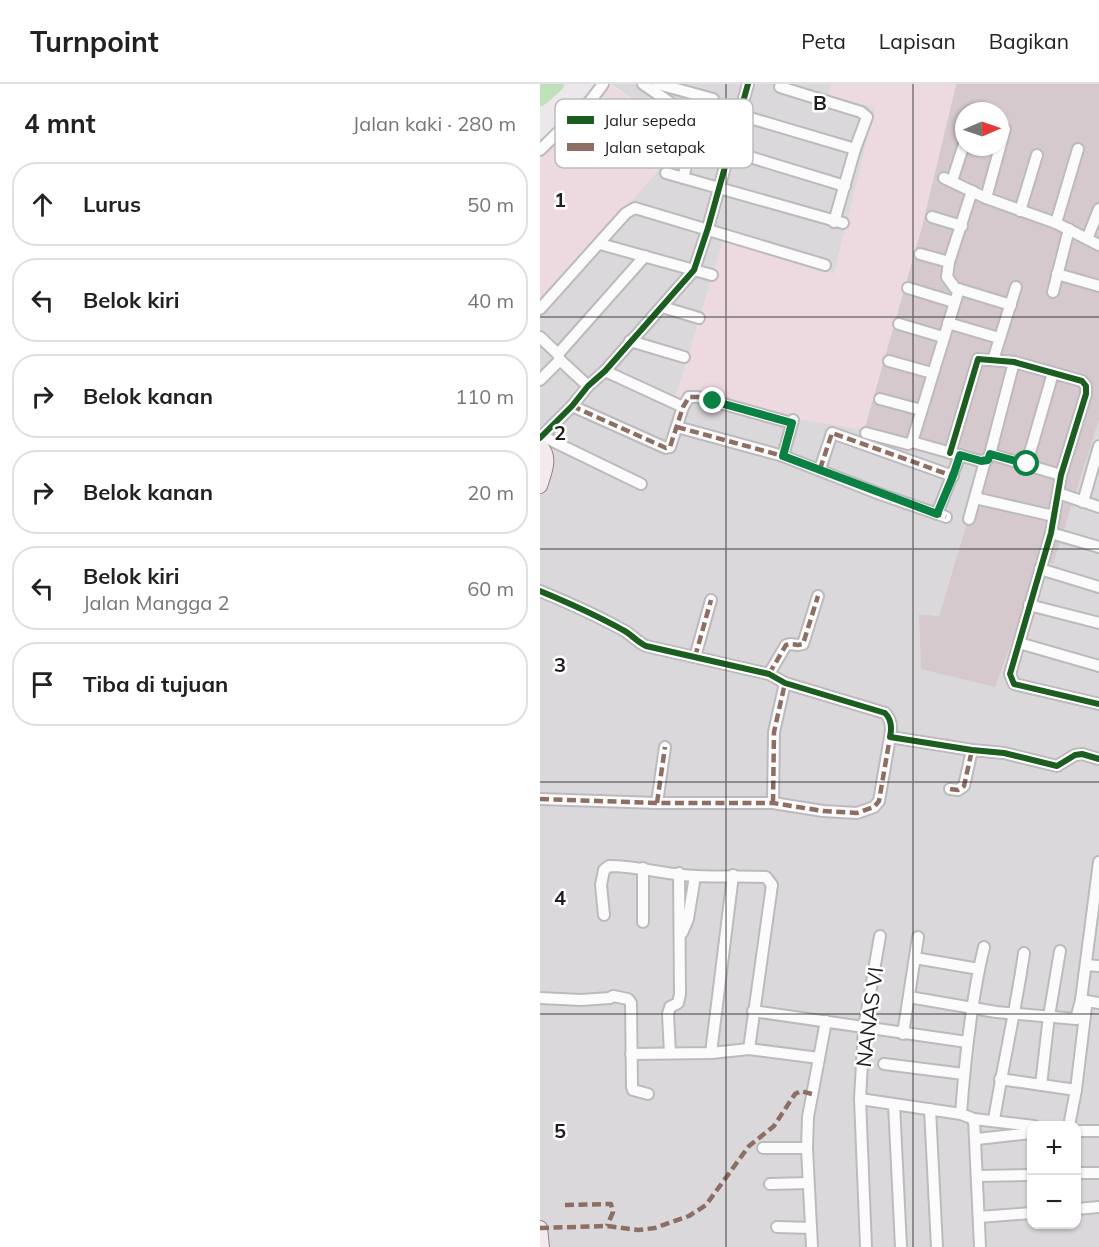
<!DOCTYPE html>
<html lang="id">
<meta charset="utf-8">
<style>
:root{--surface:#fff;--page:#f2f2f2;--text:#222;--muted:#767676;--line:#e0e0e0}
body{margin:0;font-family:Mulish,sans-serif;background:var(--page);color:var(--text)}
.controls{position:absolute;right:18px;bottom:18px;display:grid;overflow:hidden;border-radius:12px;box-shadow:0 2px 4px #0004}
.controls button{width:54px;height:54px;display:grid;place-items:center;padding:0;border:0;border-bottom:2px solid var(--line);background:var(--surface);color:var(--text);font:30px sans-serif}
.compass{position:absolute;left:415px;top:18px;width:54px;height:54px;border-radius:50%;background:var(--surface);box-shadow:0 2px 4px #0004;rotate:88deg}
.stop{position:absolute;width:18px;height:18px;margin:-14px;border:4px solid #0b8043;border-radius:50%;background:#fff}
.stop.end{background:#0b8043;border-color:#fff;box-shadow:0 2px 6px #0008}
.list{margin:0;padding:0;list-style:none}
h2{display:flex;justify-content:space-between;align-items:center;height:78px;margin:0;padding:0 24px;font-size:26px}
h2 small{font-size:20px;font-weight:400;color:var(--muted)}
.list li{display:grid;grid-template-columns:39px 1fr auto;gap:18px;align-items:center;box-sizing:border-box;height:84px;margin:0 12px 12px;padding:0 12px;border:2px solid var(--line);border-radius:24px}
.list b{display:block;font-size:22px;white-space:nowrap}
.list p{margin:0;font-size:20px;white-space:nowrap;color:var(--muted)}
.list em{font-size:20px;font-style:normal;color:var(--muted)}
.icon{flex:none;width:33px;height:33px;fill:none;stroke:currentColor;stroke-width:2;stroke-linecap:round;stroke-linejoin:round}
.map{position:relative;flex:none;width:559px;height:1163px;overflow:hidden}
header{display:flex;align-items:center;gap:36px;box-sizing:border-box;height:84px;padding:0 30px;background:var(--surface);border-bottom:2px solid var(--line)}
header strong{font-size:28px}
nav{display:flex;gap:33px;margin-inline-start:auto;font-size:21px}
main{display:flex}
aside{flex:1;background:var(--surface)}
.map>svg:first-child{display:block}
</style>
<header>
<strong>Turnpoint</strong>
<nav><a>Peta</a><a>Lapisan</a><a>Bagikan</a></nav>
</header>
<main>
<aside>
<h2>4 mnt<small>Jalan kaki · 280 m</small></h2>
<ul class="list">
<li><svg class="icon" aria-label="ahead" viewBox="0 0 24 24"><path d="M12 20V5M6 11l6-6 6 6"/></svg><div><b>Lurus</b></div><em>50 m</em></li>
<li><svg class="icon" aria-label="left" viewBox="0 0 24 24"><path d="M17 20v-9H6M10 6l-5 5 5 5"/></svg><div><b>Belok kiri</b></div><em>40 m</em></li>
<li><svg class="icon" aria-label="right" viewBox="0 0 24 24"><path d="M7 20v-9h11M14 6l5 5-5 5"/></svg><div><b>Belok kanan</b></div><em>110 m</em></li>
<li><svg class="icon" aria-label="right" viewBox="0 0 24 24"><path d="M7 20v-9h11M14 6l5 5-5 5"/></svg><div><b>Belok kanan</b></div><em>20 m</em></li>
<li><svg class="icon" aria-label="left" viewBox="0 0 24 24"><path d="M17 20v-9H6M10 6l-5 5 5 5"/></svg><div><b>Belok kiri</b><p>Jalan Mangga 2</p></div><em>60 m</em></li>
<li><svg class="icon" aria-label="arrive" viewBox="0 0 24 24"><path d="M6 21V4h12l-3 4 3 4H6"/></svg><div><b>Tiba di tujuan</b></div></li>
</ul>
</aside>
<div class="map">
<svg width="559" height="1163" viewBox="0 0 559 1163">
<rect width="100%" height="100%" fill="#ece7eb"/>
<path fill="#dbd8db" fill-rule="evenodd" d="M 71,0 L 290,0 L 290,11 L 336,23 L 294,190 L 324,346 L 445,378 L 399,532 L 379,530 L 454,603 L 503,474 L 513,479 L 559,336 L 559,1163 L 0,1163 L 0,221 L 147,53 ZM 491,1042 L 536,1042 L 536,1140 L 491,1140 Z"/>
<path fill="#d6c9ce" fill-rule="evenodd" d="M 416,0 L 559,0 L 559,336 L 513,480 L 503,474 L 455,603 L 381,585 L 379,530 L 399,532 L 445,378 L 324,346 L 382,142 ZM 424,27 L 460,27 L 460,63 L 424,63 Z"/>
<g fill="#eddae1">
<path d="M 290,0 L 416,0 L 382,142 L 324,346 L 135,314 L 185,151 L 294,190 L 335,24 L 289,10 Z"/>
<path d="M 71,1 L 148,53 L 0,221 L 0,73 Z"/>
</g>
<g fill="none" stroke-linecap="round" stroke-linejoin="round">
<path stroke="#bee1b9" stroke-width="18" d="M 0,13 L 15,0"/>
<defs>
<g id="street">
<path d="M 103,0 L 157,37 L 143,94"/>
<path d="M 118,0 L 173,15"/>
<path d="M 240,3 L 321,28 L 327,33 L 315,65 L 294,138"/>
<path d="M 200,31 L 315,65"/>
<path d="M 156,36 L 165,13"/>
<path d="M 0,66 L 51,16 L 63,0"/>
<path d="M 190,67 L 305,102"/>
<path d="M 126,89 L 303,139"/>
<path d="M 404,94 L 446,114 L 516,139 L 559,161"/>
<path d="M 412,97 L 424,60"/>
<path d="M 432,107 L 409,178 L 407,193 L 415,204 L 471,221"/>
<path d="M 446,114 L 465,45"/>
<path d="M 480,127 L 497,71"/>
<path d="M 392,133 L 422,142"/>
<path d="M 516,139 L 538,65"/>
<path d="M 547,155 L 559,125"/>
<path d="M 60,160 L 172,191"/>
<path d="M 380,170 L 409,178"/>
<path d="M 517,190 L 559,202"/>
<path d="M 368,204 L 414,218"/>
<path d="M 419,205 L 372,358 L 440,377 L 447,376 L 450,370 L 521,391"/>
<path d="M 513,208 L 529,145"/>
<path d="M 122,223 L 159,234"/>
<path d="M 0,225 L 86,129 L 95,124 L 285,181"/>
<path d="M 408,239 L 459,254"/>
<path d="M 359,240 L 403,253"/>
<path d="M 0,253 L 18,270 L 20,276 L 48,302"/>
<path d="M 90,257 L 144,273"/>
<path d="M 18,270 L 105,172"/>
<path d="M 453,276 L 476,203"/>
<path d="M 349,277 L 392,289"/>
<path d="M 65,287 L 143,323"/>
<path d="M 0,296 L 20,276"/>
<path d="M 340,315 L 381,326"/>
<path d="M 32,322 L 126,364 L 130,363 L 143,323 L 149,313 L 158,313 L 252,339"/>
<path d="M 137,343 L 243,372 L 340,410 L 406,433"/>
<path d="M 326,349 L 368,360 L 372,358"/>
<path d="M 2,352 L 101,400"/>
<path d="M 0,354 L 32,322 L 48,302 L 65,287 L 154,186 L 168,144 L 208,0"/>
<path d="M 410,369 L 438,275 L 474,278 L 542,297 L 546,302 L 546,310 L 521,391 L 511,449 L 470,590 L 474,600 L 559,620"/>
<path d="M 450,370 L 474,278"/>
<path d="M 243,372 L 253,336"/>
<path d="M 487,379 L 513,289"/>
<path d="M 280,385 L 292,349 L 413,392"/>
<path d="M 518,409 L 559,423"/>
<path d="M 435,414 L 514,432"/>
<path d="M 543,418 L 559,362"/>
<path d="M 397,430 L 420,371"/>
<path d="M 429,435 L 445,377"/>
<path d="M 511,449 L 559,463"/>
<path d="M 500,485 L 559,503"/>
<path d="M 0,507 C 29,519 56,531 83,546 C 91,550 97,558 106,562 L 229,590 L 245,599 L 345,629 C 352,636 352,644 350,653 L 432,666 L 464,669 L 517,682 L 535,671 L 542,670 L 559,675"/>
<path d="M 489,521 L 559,539"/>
<path d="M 479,559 L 559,582"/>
<path d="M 155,573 L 171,516"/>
<path d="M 229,590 L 246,561 L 250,560 L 258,561 L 263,560 L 278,512"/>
<path d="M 410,705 L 418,706 L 424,702 L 432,666"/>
<path d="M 0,715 L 117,719 L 233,719 L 283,727 L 317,729 L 334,723 L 339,717 L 350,653"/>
<path d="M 117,719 L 125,663"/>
<path d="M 233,719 L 234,648 L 245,599"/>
<path d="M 103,784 L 103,838"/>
<path d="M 64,831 L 61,801 L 64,786 L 69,782 C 99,782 127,791 156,792 C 180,793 203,792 226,793 L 232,801 L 209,965"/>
<path d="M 142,849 L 148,835 L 155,792"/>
<path d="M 375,874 L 439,885"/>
<path d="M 546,881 L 559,882"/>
<path d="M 369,913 L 456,928 L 536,935 L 541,916 L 559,778"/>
<path d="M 0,914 L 41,916 L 70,914 L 73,912 L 88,915 L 91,919 L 92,1003 L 93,1006 L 108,1010"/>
<path d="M 541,916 L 559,919"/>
<path d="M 213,927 L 427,958"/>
<path d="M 363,950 L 378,853"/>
<path d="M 130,969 L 128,930 L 130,923 L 138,919 L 140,910 L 139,789"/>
<path d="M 171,969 L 193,791"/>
<path d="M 91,970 L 171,969 L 209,965 L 279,974"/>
<path d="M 344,980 L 424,990"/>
<path d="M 460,995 L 536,1006"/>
<path d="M 501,1001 L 509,932 L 520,867"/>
<path d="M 320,1015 L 421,1030 L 434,1035 L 494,1042"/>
<path d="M 354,1020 L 361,1163"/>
<path d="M 390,1025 L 397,1163"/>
<path d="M 421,1030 C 425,974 431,917 444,863"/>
<path d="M 434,1035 L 440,1163"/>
<path d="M 454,1036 C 463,980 476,925 484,869"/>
<path d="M 529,1042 L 536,1006 L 546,923"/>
<path d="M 536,1047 L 559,1047"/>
<path d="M 437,1055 L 491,1049"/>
<path d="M 223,1064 L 267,1064"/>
<path d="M 536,1089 L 559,1089"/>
<path d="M 437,1092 L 491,1091"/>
<path d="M 230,1100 L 268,1099"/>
<path d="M 536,1125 L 559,1123"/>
<path d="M 439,1133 L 491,1129"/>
<path d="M 237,1143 L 271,1144"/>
<path d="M 272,1163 L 267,1064 L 268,1033 L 286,937"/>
<path d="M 326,1163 L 320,1015 L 324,944 L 340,852"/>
</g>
<g id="secondary">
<path d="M 0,362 C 12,373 4,389 0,402"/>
<path d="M 0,1144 L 2,1163"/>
</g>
</defs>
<use href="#street" stroke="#bcbabc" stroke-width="14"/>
<use href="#secondary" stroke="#977e86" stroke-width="16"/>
<use href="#street" stroke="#fcfbfc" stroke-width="10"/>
<use href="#secondary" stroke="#f3eaee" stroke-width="14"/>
<g stroke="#8d6e63" stroke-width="4.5" stroke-dasharray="9 4.5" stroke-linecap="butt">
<path d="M 32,322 L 126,364 L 130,363 L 143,323 L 149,313 L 158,313 L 252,339"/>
<path d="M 137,343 L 243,372 L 340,410 L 406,433"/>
<path d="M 243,372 L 253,336"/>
<path d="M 280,385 L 292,349 L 413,392"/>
<path d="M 397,430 L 420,371"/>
<path d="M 155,573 L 171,516"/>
<path d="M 229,590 L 246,561 L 250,560 L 258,561 L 263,560 L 278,512"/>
<path d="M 410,705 L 418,706 L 424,702 L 432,666"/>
<path d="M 0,715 L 117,719 L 233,719 L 283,727 L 317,729 L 334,723 L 339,717 L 350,653"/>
<path d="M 117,719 L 125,663"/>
<path d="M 233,719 L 234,648 L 245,599"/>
<path d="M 25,1121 L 71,1120 L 73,1128 L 67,1142"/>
<path d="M 0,1144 L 67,1142 L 98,1146 L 115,1144 L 149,1132 L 166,1121 L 209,1062 L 234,1042 L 255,1010 L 261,1007 L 272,1010"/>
</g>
<defs>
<g id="cycleway">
<path d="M 0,354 L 32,322 L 48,302 L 65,287 L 154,186 L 168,144 L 208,0"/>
<path d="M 410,369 L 438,275 L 474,278 L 542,297 L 546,302 L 546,310 L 521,391 L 511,449 L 470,590 L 474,600 L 559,620"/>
<path d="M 0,507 C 29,519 56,531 83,546 C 91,550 97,558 106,562 L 229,590 L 245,599 L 345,629 C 352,636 352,644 350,653 L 432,666 L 464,669 L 517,682 L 535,671 L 542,670 L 559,675"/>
</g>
</defs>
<use href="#cycleway" stroke="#fff" stroke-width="10"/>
<use href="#cycleway" stroke="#1b5e20" stroke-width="6"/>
</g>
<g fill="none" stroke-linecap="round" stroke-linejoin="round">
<path stroke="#0b8043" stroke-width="8" d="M 173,317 L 252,339 L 243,372 L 397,430 L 413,392 L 420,371 L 441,377 L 448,376 L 450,370 L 487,380"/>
</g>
<path fill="none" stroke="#1e1e1e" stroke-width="1.5" stroke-opacity="0.55" d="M 186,0 L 186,1163M 373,0 L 373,1163M 0,233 L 559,233M 0,465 L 559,465M 0,698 L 559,698M 0,930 L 559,930"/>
<g text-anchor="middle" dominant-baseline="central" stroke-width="5" stroke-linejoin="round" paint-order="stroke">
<g font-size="21" fill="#1e1e1e" stroke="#fff">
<text transform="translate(329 933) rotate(-83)">NANAS VI</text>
</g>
</g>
<rect x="15" y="15" width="198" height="69" rx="9" fill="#fff" stroke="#bcbcbc" stroke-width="1.5"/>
<rect x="27" y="32" width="27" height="8" fill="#1b5e20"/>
<rect x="27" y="59" width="27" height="8" fill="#8d6e63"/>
<g font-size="16" fill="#1e1e1e">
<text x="64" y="42">Jalur sepeda</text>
<text x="64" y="69">Jalan setapak</text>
</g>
<g font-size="20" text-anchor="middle" font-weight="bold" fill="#1e1e1e" stroke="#fff" stroke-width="5" stroke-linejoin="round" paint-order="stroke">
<text x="280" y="26">B</text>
<text x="20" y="123">1</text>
<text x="20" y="356">2</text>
<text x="20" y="588">3</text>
<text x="20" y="821">4</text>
<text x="20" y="1054">5</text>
</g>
</svg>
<div class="controls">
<button>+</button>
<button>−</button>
</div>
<svg class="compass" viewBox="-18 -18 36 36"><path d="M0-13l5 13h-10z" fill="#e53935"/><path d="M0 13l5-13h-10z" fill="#767676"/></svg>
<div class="stop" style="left:487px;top:380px"></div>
<div class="stop end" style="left:173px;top:317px"></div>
</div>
</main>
